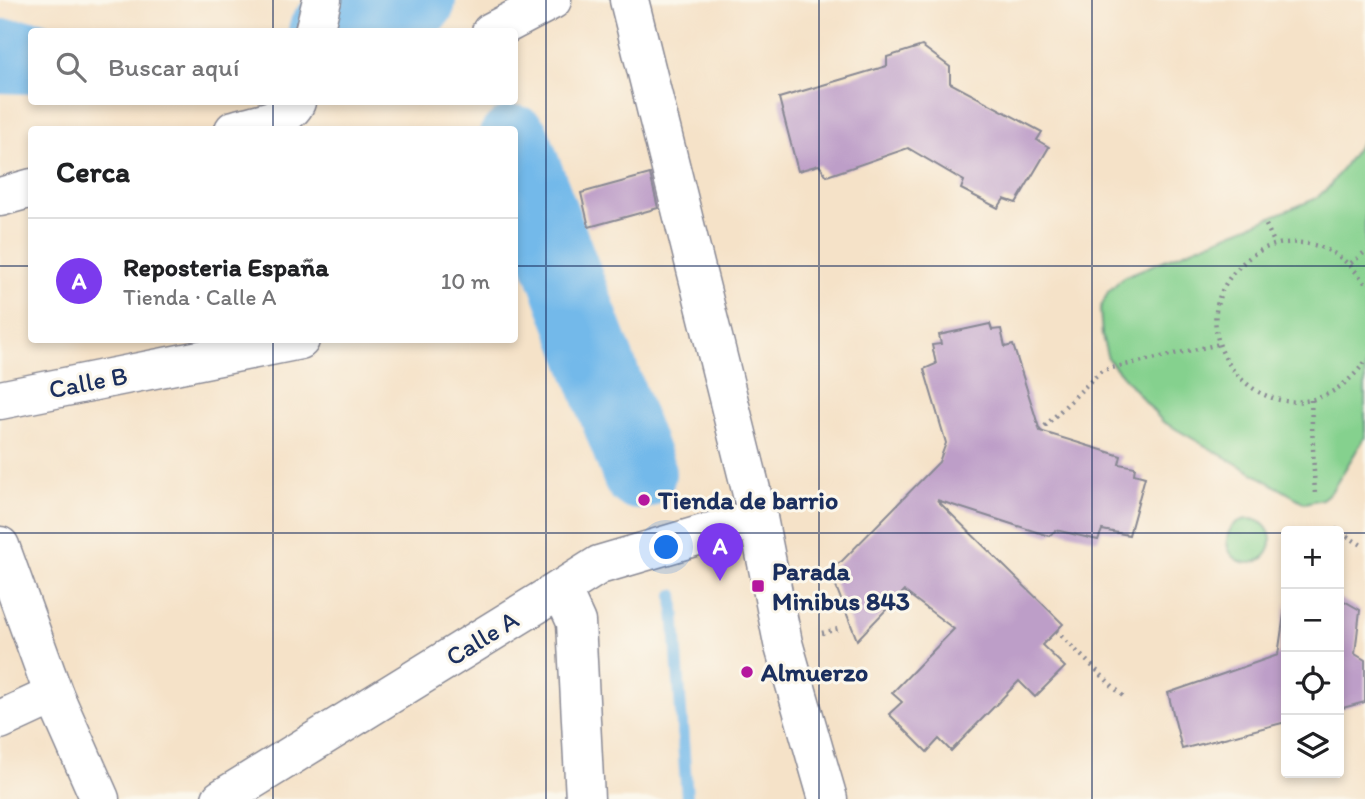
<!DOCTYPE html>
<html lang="es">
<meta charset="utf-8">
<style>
:root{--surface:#fff;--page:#f6f6f6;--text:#202124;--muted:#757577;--line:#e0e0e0;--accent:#7c3aed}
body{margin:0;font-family:Itim,sans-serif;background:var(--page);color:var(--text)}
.controls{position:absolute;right:21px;bottom:21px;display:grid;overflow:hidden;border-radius:7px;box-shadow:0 4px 10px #0003}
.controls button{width:63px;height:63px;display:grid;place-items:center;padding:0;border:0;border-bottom:2px solid var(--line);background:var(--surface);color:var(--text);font:35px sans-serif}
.you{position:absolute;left:667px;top:548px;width:24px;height:24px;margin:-18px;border:5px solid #fff;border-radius:50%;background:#1a73e8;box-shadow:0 0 0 10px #1a73e833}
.badge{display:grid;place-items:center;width:46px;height:46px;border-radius:50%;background:var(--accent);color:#fff;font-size:23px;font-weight:700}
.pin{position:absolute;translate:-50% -58px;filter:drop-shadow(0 2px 4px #0008)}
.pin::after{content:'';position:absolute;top:37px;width:24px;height:21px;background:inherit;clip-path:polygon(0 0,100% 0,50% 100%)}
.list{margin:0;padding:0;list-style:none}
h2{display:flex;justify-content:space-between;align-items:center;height:91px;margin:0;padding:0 28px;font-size:30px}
h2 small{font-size:23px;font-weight:400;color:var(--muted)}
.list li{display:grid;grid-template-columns:46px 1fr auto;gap:21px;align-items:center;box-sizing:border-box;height:126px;padding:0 28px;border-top:2px solid var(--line)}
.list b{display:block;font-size:26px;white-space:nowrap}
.list p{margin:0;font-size:23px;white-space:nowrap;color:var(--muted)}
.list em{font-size:23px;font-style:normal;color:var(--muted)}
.icon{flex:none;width:38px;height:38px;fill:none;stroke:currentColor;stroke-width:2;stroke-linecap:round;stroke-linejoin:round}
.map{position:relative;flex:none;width:1365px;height:799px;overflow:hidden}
.search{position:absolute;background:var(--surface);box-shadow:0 4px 10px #0003;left:28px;top:28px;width:490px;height:77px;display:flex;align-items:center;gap:18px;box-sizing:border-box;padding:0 24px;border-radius:7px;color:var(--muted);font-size:26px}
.panel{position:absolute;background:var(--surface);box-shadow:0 4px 10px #0003;left:28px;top:126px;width:490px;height:217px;border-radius:7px}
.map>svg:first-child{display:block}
</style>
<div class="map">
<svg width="1365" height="799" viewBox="0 0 1365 799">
<rect width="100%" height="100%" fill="#fbf7ec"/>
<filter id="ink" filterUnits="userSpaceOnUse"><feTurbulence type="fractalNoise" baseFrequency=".0143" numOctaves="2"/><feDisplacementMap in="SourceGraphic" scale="14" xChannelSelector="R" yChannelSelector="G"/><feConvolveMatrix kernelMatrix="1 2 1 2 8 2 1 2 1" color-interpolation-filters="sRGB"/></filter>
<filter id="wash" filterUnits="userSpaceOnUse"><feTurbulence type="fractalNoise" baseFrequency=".00686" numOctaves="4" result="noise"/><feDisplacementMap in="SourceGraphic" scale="28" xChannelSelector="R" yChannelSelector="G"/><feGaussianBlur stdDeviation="1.57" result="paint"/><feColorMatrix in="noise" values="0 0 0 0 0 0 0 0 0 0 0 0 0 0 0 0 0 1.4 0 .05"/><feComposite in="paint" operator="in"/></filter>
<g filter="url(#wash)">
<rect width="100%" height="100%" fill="#f5e2c8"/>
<g fill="#85d18e" stroke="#508076" stroke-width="2">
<path d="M 1365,137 L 1365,437 L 1331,492 L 1322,499 L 1305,503 L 1162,421 L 1108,359 L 1102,336 L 1100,309 L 1108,292 L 1123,277 L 1315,199 L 1328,188 Z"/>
<circle cx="1249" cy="541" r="22"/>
</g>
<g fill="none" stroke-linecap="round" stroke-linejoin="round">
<path stroke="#73b9ea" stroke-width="12" d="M 673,595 L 687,799"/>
<g stroke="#73b9ea" stroke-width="74">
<path d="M 325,32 L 419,0"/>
<path d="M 0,56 L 32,57"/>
<path d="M 514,142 L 639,473"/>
</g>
</g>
<g id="blocks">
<g fill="#bd9ec8">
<path d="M 922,46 L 950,67 L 950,83 L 1042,132 L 1037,140 L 1049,147 L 1016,203 L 1004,199 L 998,208 L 961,189 L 964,181 L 908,148 L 827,176 L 819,165 L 798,171 L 779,98 L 887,66 L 887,57 Z"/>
<path d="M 650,174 L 658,208 L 589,227 L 581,193 Z"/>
<path d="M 990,324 L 992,330 L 1001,329 L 1005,347 L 1013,345 L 1040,431 L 1121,456 L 1119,464 L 1135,467 L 1134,474 L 1145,477 L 1129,535 L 1102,530 L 1098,540 L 1056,530 L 1049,536 L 937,500 L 1063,624 L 1042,645 L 1065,667 L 1035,697 L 1019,681 L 951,751 L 939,739 L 927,752 L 889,714 L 902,702 L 892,693 L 954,629 L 904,591 L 857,640 L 829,569 L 842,561 L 939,462 L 946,443 L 924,369 L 936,364 L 932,345 L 941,344 L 939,335 Z"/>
<path d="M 1339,598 L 1360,610 L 1355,654 L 1365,660 L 1365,702 L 1339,709 Z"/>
<path d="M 1286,601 L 1286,722 L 1182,749 L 1168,693 L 1278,655 Z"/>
</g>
</g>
</g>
<g filter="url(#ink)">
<use href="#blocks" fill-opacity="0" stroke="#888893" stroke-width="2"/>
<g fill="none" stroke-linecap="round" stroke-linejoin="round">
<defs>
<g id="minor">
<path d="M 629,0 L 758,518 L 783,643 L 828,799"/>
<path d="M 491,32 L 552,0"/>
<path d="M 0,400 L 300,340"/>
<path d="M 561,589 L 599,565 L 758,518"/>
<path d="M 0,720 L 54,695"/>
</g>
<path id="tertiary" d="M 221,799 L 561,589 L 576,622 L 585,799"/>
<g id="secondary">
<path d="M 314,32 L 322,0"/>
<path d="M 234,130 C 252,124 288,121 296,102"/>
<path d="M 0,197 L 32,188"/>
<path d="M 0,546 L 54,695 L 100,799"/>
</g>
</defs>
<use href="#minor" stroke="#888893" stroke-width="41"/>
<use href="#tertiary" stroke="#888893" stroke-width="41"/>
<use href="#secondary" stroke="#888893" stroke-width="41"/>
<g stroke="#888893" stroke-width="4.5" stroke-dasharray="2 5" stroke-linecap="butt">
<path d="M 1266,225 L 1275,244"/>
<path d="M 1351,263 L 1365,252"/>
<path d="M 1365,283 C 1344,255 1320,240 1285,243 C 1266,245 1251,254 1239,267 C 1164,341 1285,466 1365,362"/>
<path d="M 1311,400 L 1315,496"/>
<path d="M 1040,431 L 1102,370 L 1220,344"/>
<path d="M 1335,529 L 1365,547"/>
<path d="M 1056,631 L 1126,699"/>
<path d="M 822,633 L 838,629"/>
</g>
<use href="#minor" stroke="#fff" stroke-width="38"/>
<use href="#tertiary" stroke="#fff" stroke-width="38"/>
<use href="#secondary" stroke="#fff" stroke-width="38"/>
</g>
</g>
<path fill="none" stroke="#1b2f5e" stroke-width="2" stroke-opacity="0.55" d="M 273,0 L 273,32M 546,0 L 546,799M 819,0 L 819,799M 1092,0 L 1092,799M 273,102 L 273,130M 0,266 L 32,266M 514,266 L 1365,266M 273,340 L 273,799M 0,533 L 1286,533M 1339,533 L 1365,533"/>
<g fill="#b5179e" stroke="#fbf7ec" stroke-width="2.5">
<circle cx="644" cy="500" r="7"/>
<rect x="751" y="579" width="14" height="14" rx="3.5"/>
<circle cx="747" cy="672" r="7"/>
</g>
<g text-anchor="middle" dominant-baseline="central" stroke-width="6" stroke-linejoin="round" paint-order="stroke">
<g font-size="26" fill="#1b2f5e" stroke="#fbf7ec">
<text transform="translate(88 382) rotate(-11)">Calle B</text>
<text transform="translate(482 638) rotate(-32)">Calle A</text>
</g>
<g font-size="26" font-weight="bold" fill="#1b2f5e" stroke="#fbf7ec" text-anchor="start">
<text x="658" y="500">Tienda de barrio</text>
<text x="772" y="571">Parada<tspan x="772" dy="30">Minibus 843</tspan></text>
<text x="761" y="672">Almuerzo</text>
</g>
</g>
</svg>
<div class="controls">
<button>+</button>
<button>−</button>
<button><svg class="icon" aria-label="locate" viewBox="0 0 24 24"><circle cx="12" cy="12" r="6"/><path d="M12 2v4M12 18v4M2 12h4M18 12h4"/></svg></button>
<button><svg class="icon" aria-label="layers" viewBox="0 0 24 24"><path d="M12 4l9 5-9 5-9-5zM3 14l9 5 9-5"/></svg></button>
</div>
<div class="you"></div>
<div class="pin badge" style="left:720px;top:581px">A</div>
<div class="search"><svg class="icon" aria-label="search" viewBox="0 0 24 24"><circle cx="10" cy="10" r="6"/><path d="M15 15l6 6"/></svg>Buscar aquí</div>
<section class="panel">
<h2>Cerca<small></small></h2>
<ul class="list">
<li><span class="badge">A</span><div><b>Reposteria España</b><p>Tienda · Calle A</p></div><em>10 m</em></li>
</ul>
</section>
</div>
